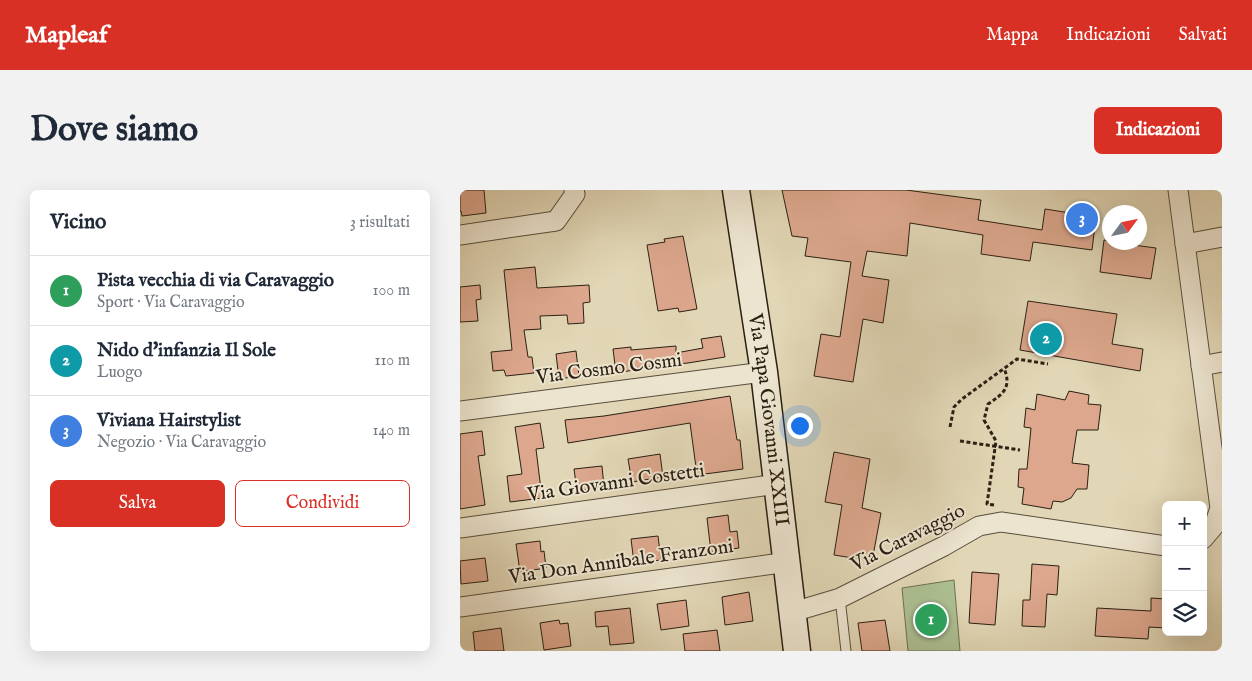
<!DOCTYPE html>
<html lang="it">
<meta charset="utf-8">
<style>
:root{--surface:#fff;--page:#f2f2f3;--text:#1f2937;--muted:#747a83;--line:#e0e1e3;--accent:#d93025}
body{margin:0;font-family:"IM FELL English",serif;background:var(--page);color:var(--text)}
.controls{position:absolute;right:15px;bottom:15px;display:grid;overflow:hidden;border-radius:8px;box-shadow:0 5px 20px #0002}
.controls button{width:45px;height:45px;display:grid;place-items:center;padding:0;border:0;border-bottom:1px solid var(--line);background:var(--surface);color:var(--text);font:25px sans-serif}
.compass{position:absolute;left:642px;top:15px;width:45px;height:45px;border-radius:50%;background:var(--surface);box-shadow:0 5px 20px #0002;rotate:57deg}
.you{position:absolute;left:339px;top:235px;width:18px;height:18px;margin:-12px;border:4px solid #fff;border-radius:50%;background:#1a73e8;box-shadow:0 0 0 8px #1a73e833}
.badge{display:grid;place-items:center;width:32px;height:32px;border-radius:50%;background:var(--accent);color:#fff;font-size:16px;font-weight:700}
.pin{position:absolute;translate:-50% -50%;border:2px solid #fff;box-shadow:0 1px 5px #0006}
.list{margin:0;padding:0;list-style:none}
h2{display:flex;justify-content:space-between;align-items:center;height:65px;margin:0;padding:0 20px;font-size:21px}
h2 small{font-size:16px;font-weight:400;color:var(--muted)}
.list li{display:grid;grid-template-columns:32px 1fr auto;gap:15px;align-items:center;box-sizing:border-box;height:70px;padding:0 20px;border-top:1px solid var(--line)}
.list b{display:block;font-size:19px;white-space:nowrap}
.list p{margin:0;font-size:16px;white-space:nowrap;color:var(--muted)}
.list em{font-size:16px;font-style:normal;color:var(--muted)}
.actions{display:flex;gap:10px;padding:15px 20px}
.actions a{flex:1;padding:11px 0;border:1px solid var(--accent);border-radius:8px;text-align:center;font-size:18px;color:var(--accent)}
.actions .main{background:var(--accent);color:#fff}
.icon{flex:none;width:28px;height:28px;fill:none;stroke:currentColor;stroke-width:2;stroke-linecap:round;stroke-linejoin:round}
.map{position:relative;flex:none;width:762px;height:461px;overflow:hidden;border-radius:8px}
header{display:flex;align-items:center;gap:30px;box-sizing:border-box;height:70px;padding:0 25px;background:var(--accent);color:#fff}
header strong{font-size:24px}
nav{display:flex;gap:28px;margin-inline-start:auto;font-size:18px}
.intro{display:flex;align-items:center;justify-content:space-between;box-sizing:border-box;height:120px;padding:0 30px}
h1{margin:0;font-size:35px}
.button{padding:12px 22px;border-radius:8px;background:var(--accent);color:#fff;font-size:18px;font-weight:700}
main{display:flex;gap:30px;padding:0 30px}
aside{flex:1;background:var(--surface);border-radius:8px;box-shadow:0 5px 20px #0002}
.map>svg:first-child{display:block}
</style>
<header>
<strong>Mapleaf</strong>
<nav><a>Mappa</a><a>Indicazioni</a><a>Salvati</a></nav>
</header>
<div class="intro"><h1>Dove siamo</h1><a class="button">Indicazioni</a></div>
<main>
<aside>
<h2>Vicino<small>3 risultati</small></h2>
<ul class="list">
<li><span class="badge" style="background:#2e9e5b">1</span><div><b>Pista vecchia di via Caravaggio</b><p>Sport · Via Caravaggio</p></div><em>100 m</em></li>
<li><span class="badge" style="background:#0f9aa8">2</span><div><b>Nido d'infanzia Il Sole</b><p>Luogo</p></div><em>110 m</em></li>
<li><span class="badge" style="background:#3f7fe0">3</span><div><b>Viviana Hairstylist</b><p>Negozio · Via Caravaggio</p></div><em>140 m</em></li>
</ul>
<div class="actions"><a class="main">Salva</a><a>Condividi</a></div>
</aside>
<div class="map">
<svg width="762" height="461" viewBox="0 0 762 461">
<rect width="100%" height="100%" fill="#e1d6b5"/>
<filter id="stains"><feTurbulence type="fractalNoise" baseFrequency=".004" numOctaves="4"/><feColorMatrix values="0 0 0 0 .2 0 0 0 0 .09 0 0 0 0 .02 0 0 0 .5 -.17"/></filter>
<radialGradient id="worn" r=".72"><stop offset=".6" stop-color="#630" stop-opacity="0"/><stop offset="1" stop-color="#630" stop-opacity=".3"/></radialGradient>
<path fill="#acbf92" stroke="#6c7052" d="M 494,390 L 500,461 L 448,461 L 442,398 Z"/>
<g fill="#dca78d" stroke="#2b2013">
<path d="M 0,0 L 24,0 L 26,23 L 2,26 L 1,21 L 0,21 Z"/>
<path d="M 322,0 L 446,0 L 521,10 L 518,30 L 582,40 L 585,19 L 636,27 L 632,60 L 573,52 L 570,71 L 521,64 L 523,45 L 450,33 L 447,66 L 407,61 L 402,86 L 429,90 L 423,133 L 403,129 L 393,192 L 354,186 L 361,144 L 380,147 L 391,72 L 345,66 L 348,48 L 332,46 Z"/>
<path d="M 223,46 L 237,119 L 219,122 L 218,118 L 198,121 L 187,55 L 205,52 L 204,49 Z"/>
<path d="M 644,50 L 650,51 L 650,52 L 696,58 L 691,89 L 640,82 Z"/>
<path d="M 75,77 L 77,98 L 129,95 L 130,112 L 123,113 L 124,133 L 108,134 L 107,125 L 80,126 L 81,139 L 64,140 L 68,167 L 72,167 L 74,183 L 46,186 L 44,180 L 33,181 L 31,162 L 52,160 L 44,80 Z"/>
<path d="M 20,95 L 21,109 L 16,110 L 18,131 L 0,132 L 0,97 Z"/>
<path d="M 568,111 L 657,124 L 652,154 L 683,159 L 680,181 L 560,160 Z"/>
<path d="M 261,146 L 265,167 L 228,173 L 173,178 L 174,180 L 156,183 L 153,159 L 171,157 L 171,160 L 216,156 L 216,163 L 243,158 L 241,149 Z"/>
<path d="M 116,161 L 119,186 L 99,189 L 96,164 Z"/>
<path d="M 609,201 L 629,205 L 628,214 L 641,215 L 638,240 L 617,240 L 612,273 L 629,275 L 627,299 L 617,299 L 611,308 L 602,312 L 593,311 L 591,319 L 562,314 L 564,298 L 558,297 L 559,279 L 567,279 L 571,238 L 564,237 L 566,218 L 575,220 L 577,204 L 605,210 Z"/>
<path d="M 270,206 L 277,250 L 280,250 L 283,279 L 237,285 L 230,233 L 108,253 L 105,230 L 144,226 Z"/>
<path d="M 80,233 L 84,258 L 76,259 L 82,308 L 50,312 L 47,286 L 62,284 L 55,237 Z"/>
<path d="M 22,241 L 25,265 L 18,266 L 25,315 L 0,319 L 0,244 Z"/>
<path d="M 374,262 L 410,269 L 402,318 L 421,323 L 412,371 L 374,365 L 382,315 L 365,312 Z"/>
<path d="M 200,264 L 203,287 L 172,292 L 168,269 Z"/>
<path d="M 142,276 L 144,297 L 117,301 L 114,279 Z"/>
<path d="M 268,325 L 270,342 L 277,341 L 279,358 L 251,362 L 247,328 Z"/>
<path d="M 198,346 L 201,370 L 174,373 L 171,349 Z"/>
<path d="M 80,351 L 81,362 L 84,361 L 86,378 L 60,382 L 56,354 Z"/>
<path d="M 25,368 L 28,391 L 1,394 L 0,371 Z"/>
<path d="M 572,374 L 599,376 L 597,405 L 587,404 L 585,437 L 562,436 L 563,410 L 570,410 Z"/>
<path d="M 512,382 L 539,384 L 535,435 L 509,433 Z"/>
<path d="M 289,402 L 293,431 L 265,435 L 262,407 Z"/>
<path d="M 691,408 L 706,409 L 706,438 L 689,437 L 688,449 L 635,446 L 637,418 L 691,421 Z"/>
<path d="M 226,410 L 229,436 L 201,440 L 197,414 Z"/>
<path d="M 170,418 L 174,453 L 150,455 L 148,436 L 136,437 L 135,422 Z"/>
<path d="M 99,430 L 100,434 L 108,433 L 111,456 L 84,460 L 80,433 Z"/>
<path d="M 425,430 L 430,461 L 402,461 L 398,433 Z"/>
<path d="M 41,438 L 44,461 L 15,461 L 13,442 Z"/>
<path d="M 257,440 L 260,461 L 225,461 L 223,444 Z"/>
</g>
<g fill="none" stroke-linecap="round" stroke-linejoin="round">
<defs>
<path id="lane" d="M 380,408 L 386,461"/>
<g id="street">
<path d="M 718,0 L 760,318 L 754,336 L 743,349"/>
<path d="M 0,45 L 96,31 L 115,4 L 114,0"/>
<path d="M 725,54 L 762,47"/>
<path d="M 741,176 L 762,172"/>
<path d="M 0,221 L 304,182"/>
<path d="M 0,338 L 318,294"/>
<path d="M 0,417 L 328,372"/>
<path d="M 333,422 L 380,408 L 484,356 L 519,336 L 541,332 L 706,356"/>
</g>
<g id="secondary">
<path id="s1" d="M 276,0 L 304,182 L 337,461"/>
</g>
</defs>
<use href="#lane" stroke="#584e3c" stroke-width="11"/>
<use href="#street" stroke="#584e3c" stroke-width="21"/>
<use href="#secondary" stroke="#2b2013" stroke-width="29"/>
<g stroke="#2b2013" stroke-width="3" stroke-dasharray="4 2.5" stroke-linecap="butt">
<path d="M 490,237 L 494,217 L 502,209 L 557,169 L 588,174"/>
<path d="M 500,251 L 560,260"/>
<path d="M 534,315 L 527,314 L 536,251 L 524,230 L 528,214 C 543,204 552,198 544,178"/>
</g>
<use href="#lane" stroke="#ece4cf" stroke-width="9"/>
<use href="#street" stroke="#ece4cf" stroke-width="19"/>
<use href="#secondary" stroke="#ece4cf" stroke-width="26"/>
</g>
<g text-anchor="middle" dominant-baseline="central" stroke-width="4" stroke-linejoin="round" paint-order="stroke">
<g font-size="20" fill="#2b2013" stroke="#ece4cf">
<text transform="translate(149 179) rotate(-7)">Via Cosmo Cosmi</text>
<text stroke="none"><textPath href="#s1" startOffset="232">Via Papa Giovanni XXIII</textPath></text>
<text transform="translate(156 293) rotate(-8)">Via Giovanni Costetti</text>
<text transform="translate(448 348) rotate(-27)">Via Caravaggio</text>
<text transform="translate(161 372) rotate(-8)">Via Don Annibale Franzoni</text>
</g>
</g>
<rect width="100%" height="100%" filter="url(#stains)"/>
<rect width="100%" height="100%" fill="url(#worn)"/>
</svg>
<div class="controls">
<button>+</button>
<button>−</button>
<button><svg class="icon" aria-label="layers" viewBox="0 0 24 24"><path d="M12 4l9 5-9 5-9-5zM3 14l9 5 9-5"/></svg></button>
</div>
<svg class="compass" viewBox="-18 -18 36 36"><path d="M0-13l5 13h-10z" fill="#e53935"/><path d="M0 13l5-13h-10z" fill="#747a83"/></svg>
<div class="you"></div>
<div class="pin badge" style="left:471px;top:430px;background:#2e9e5b">1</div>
<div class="pin badge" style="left:586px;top:149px;background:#0f9aa8">2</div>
<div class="pin badge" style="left:622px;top:29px;background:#3f7fe0">3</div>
</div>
</main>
